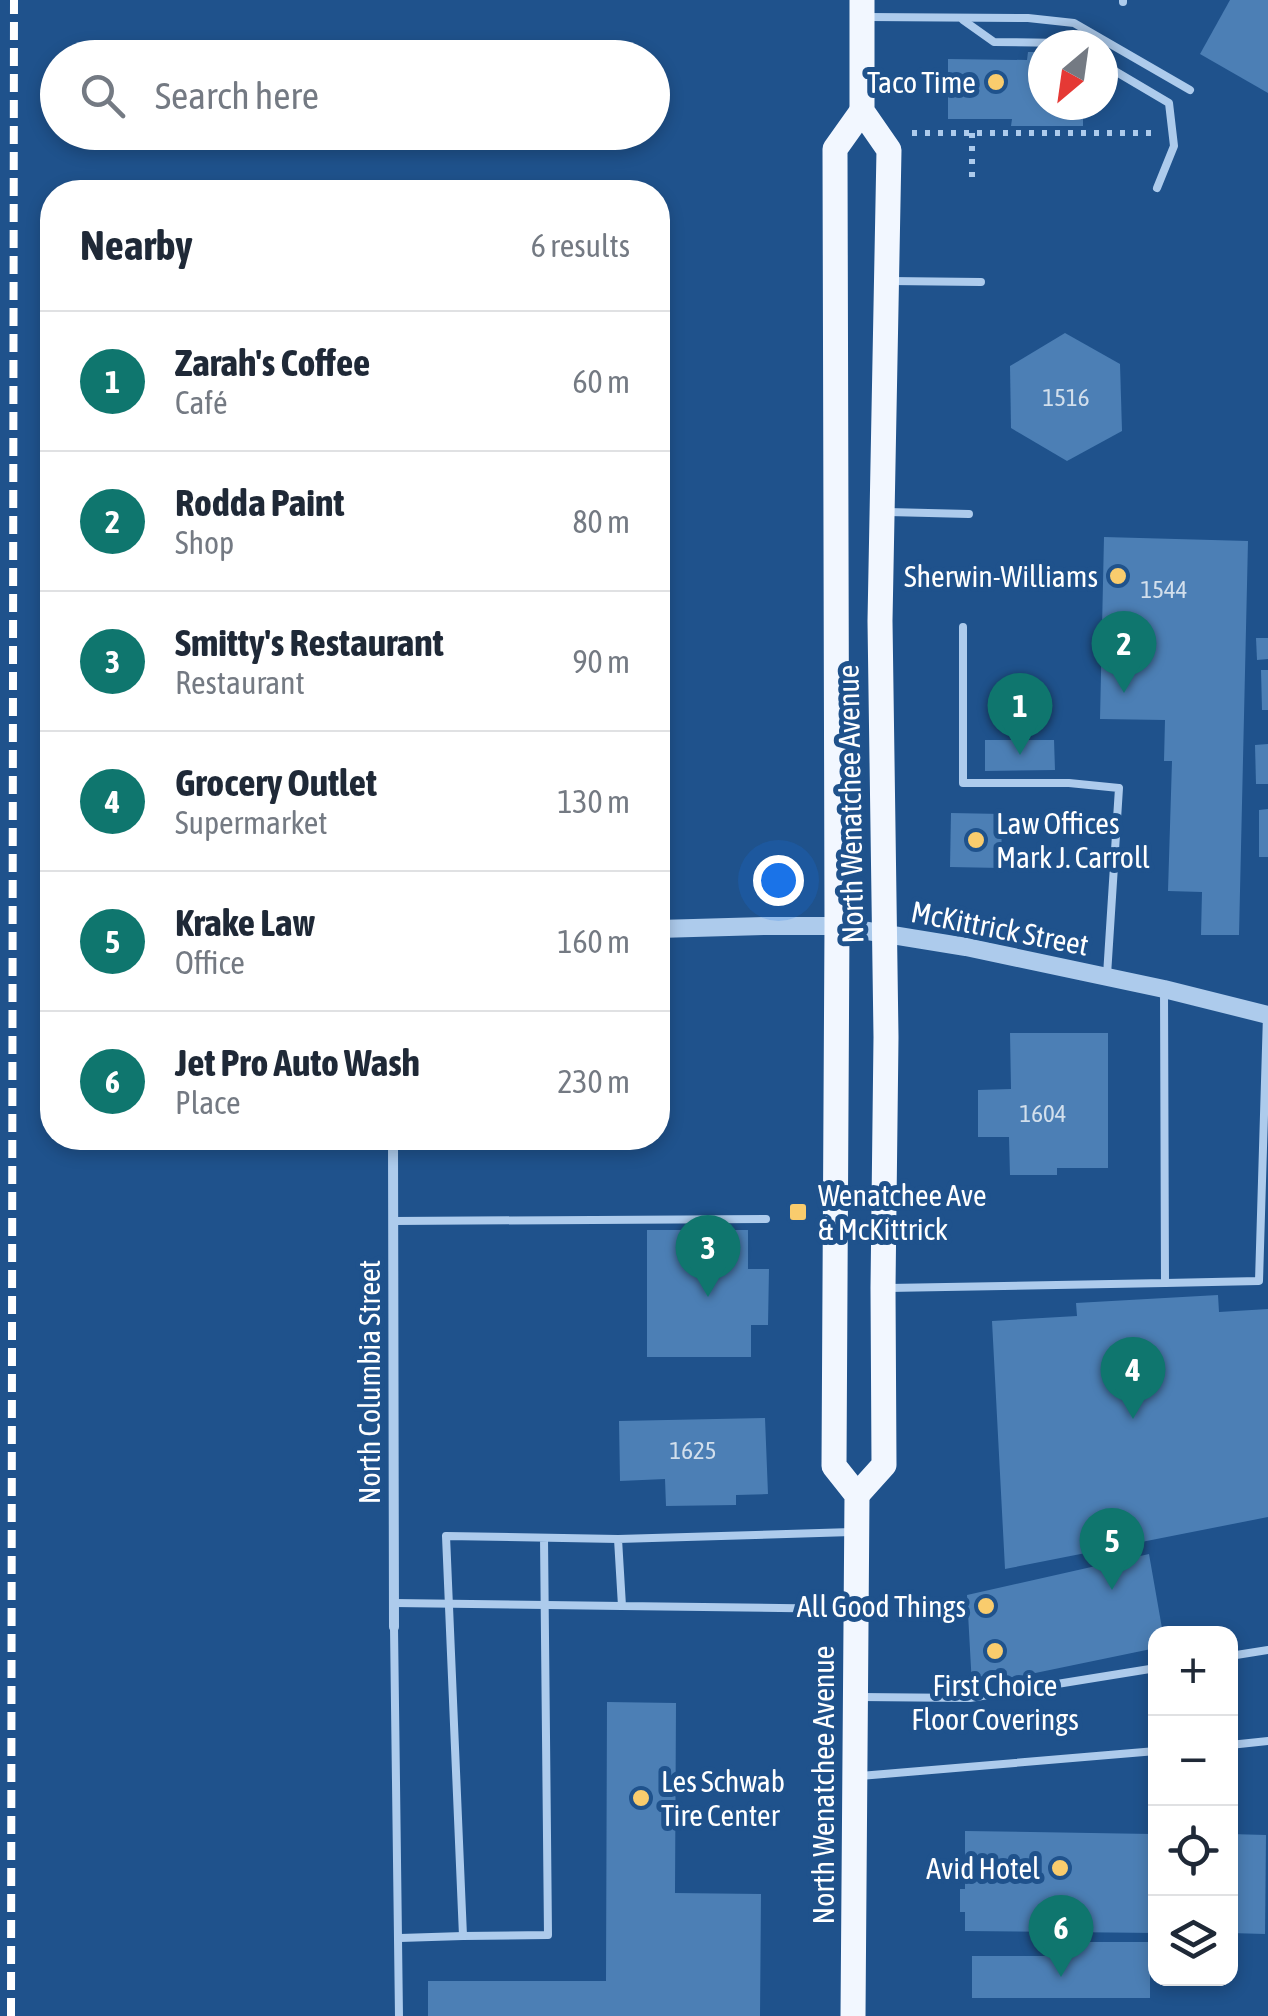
<!DOCTYPE html>
<meta charset="utf-8">
<style>
:root{--surface:#fff;--page:#f6f6f7;--text:#1f2937;--muted:#747a83;--line:#e0e1e3;--accent:#0f766e}
body{margin:0;font-family:"Asap Condensed",sans-serif;background:var(--page);color:var(--text)}
.controls{position:absolute;right:30px;bottom:30px;display:grid;overflow:hidden;border-radius:20px;box-shadow:0 5px 15px #0003}
.controls button{width:90px;height:90px;display:grid;place-items:center;padding:0;border:0;border-bottom:2px solid var(--line);background:var(--surface);color:var(--text);font:50px sans-serif}
.compass{position:absolute;left:1028px;top:30px;width:90px;height:90px;border-radius:50%;background:var(--surface);box-shadow:0 5px 15px #0003;rotate:209deg}
.you{position:absolute;left:778px;top:880px;width:35px;height:35px;margin:-25px;border:8px solid #fff;border-radius:50%;background:#1a73e8;box-shadow:0 0 0 15px #1a73e833}
.badge{display:grid;place-items:center;width:65px;height:65px;border-radius:50%;background:var(--accent);color:#fff;font-size:32px;font-weight:700}
.pin{position:absolute;translate:-50% -82px;filter:drop-shadow(0 2px 5px #0008)}
.pin::after{content:'';position:absolute;top:52px;width:35px;height:30px;background:inherit;clip-path:polygon(0 0,100% 0,50% 100%)}
.list{margin:0;padding:0;list-style:none}
h2{display:flex;justify-content:space-between;align-items:center;height:130px;margin:0;padding:0 40px;font-size:42px}
h2 small{font-size:32px;font-weight:400;color:var(--muted)}
.list li{display:grid;grid-template-columns:65px 1fr auto;gap:30px;align-items:center;box-sizing:border-box;height:140px;padding:0 40px;border-top:2px solid var(--line)}
.list b{display:block;font-size:38px;white-space:nowrap}
.list p{margin:0;font-size:32px;white-space:nowrap;color:var(--muted)}
.list em{font-size:32px;font-style:normal;color:var(--muted)}
.icon{flex:none;width:55px;height:55px;fill:none;stroke:currentColor;stroke-width:2;stroke-linecap:round;stroke-linejoin:round}
.map{position:relative;flex:none;width:1268px;height:2016px;overflow:hidden}
.search{position:absolute;background:var(--surface);box-shadow:0 5px 15px #0003;left:40px;top:40px;width:630px;height:110px;display:flex;align-items:center;gap:25px;box-sizing:border-box;padding:0 35px;border-radius:55px;color:var(--muted);font-size:38px}
.panel{position:absolute;background:var(--surface);box-shadow:0 5px 15px #0003;left:40px;top:180px;width:630px;height:970px;border-radius:40px}
.map>svg:first-child{display:block}
</style>
<div class="map">
<svg width="1268" height="2016" viewBox="0 0 1268 2016">
<rect width="100%" height="100%" fill="#1f528c"/>
<g fill="#4c7fb5">
<path d="M 1230,0 L 1268,0 L 1268,93 L 1200,54 Z"/>
<path d="M 1028,52 L 1043,52 L 1043,105 L 1083,105 L 1083,126 L 1011,126 L 1012,119 L 948,119 L 948,59 L 1027,60 Z"/>
<path d="M 1065,333 L 1120,364 L 1122,431 L 1067,461 L 1011,428 L 1010,366 Z"/>
<path d="M 1104,537 L 1248,541 L 1239,935 L 1201,935 L 1202,892 L 1168,891 L 1172,761 L 1164,761 L 1165,720 L 1100,719 Z"/>
<path d="M 1256,638 L 1268,638 L 1268,659 L 1257,660 Z"/>
<path d="M 1261,670 L 1268,670 L 1268,710 L 1262,710 Z"/>
<path d="M 985,740 L 1054,740 L 1055,770 L 985,771 Z"/>
<path d="M 1268,744 L 1268,784 L 1256,784 L 1255,745 Z"/>
<path d="M 1268,809 L 1268,857 L 1259,857 L 1259,810 Z"/>
<path d="M 951,813 L 1002,814 L 1001,868 L 950,867 Z"/>
<path d="M 1010,1033 L 1108,1033 L 1108,1168 L 1057,1168 L 1057,1175 L 1010,1175 L 1009,1137 L 978,1137 L 978,1090 L 1011,1089 Z"/>
<path d="M 647,1230 L 748,1230 L 748,1269 L 769,1269 L 768,1325 L 751,1325 L 751,1357 L 647,1357 Z"/>
<path d="M 1218,1295 L 1219,1312 L 1268,1309 L 1268,1517 L 1005,1569 L 992,1321 L 1077,1316 L 1076,1303 Z"/>
<path d="M 765,1418 L 768,1494 L 736,1495 L 736,1505 L 666,1506 L 665,1479 L 620,1481 L 619,1421 Z"/>
<path d="M 1149,1554 L 1163,1634 L 1156,1634 L 1156,1648 L 972,1686 L 967,1595 Z"/>
<path d="M 607,1702 L 676,1703 L 675,1893 L 761,1894 L 760,2016 L 428,2016 L 428,1981 L 606,1981 Z"/>
<path d="M 965,1831 L 1152,1834 L 1152,1846 L 1156,1847 L 1156,1933 L 965,1931 L 965,1912 L 960,1912 L 960,1889 L 965,1889 Z"/>
<path d="M 1230,1834 L 1266,1835 L 1265,1934 L 1230,1933 Z"/>
<path d="M 1056,1942 L 1150,1942 L 1150,1998 L 972,1998 L 972,1956 L 1056,1956 Z"/>
</g>
<g fill="none" stroke-linecap="round" stroke-linejoin="round">
<g stroke="#adcbec" stroke-width="6" stroke-dasharray="5 8" stroke-linecap="butt">
<path d="M 912,133 L 1153,133"/>
<path d="M 972,133 L 972,185"/>
</g>
<g stroke="#adcbec" stroke-width="8">
<path d="M 1123,2 L 1123,0"/>
<path d="M 868,17 L 1028,18 L 1074,23 L 1190,90"/>
<path d="M 963,20 L 994,42 L 1067,43 L 1070,45"/>
<path d="M 1103,64 L 1169,103 L 1174,146 L 1157,188"/>
<path d="M 890,281 L 981,282"/>
<path d="M 888,512 L 969,514"/>
<path d="M 963,627 L 963,783 L 1069,783 L 1119,788 L 1107,975"/>
<path d="M 393,1221 L 766,1219"/>
<path d="M 1165,1283 L 1259,1281 L 1267,1015"/>
<path d="M 888,1288 L 1165,1283 L 1164,989"/>
<path d="M 544,1538 L 548,1935 L 463,1936 L 446,1536 L 618,1539"/>
<path d="M 394,1603 L 622,1606"/>
<path d="M 852,1609 L 622,1606 L 618,1539 L 852,1532"/>
<path d="M 394,1627 L 399,2016"/>
<path d="M 1230,1656 L 1268,1650"/>
<path d="M 860,1697 L 970,1698 L 1156,1668"/>
<path d="M 1230,1745 L 1268,1741"/>
<path d="M 860,1776 L 1156,1751"/>
<path d="M 400,1938 L 463,1936"/>
</g>
<path stroke="#adcbec" stroke-width="10" d="M 393,1138 L 394,1627"/>
<path stroke="#adcbec" stroke-width="18" d="M 658,929 L 764,926 L 837,926 L 966,947 L 1164,989 L 1268,1015"/>
<g stroke="#f2f7ff" stroke-width="25">
<path d="M 857,1495 L 884,1465 L 883,1288 L 886,1037 L 880,621 L 889,150 L 862,111 L 862,0"/>
<path d="M 853,2016 L 857,1495 L 834,1466 L 837,926 L 835,149 L 862,111"/>
</g>
<path stroke="#fff" stroke-width="8" stroke-dasharray="18 8" stroke-linecap="butt" d="M 11,2016 L 14,0"/>
</g>
<g fill="#f9cc6d" stroke="#1f528c" stroke-width="4">
<circle cx="996" cy="82" r="10"/>
<circle cx="1118" cy="576" r="10"/>
<circle cx="976" cy="840" r="10"/>
<rect x="788" y="1202" width="20" height="20" rx="5"/>
<circle cx="986" cy="1606" r="10"/>
<circle cx="995" cy="1651" r="10"/>
<circle cx="641" cy="1798" r="10"/>
<circle cx="1060" cy="1868" r="10"/>
</g>
<g text-anchor="middle" dominant-baseline="central" stroke-width="10" stroke-linejoin="round" paint-order="stroke">
<g font-size="25" fill="#d2dfec">
<text x="1066" y="397">1516</text>
<text x="1164" y="589">1544</text>
<text x="1043" y="1113">1604</text>
<text x="693" y="1450">1625</text>
</g>
<g font-size="30" fill="#fff" stroke="#1f528c" text-anchor="end">
<text x="976" y="82">Taco Time</text>
<text x="1098" y="576">Sherwin-Williams</text>
<text x="996" y="823" text-anchor="start">Law Offices<tspan x="996" dy="34">Mark J. Carroll</tspan></text>
<text x="818" y="1195" text-anchor="start">Wenatchee Ave<tspan x="818" dy="34">&amp; McKittrick</tspan></text>
<text x="966" y="1606">All Good Things</text>
<text x="995" y="1685" text-anchor="middle">First Choice<tspan x="995" dy="34">Floor Coverings</tspan></text>
<text x="661" y="1781" text-anchor="start">Les Schwab<tspan x="661" dy="34">Tire Center</tspan></text>
<text x="1040" y="1868">Avid Hotel</text>
</g>
<g font-size="30" fill="#fff" stroke="#1f528c">
<text transform="translate(850 804) rotate(-91)">North Wenatchee Avenue</text>
<text transform="translate(1000 928) rotate(11)">McKittrick Street</text>
<text transform="translate(369 1382) rotate(-90)">North Columbia Street</text>
<text transform="translate(823 1785) rotate(-90)">North Wenatchee Avenue</text>
</g>
</g>
</svg>
<div class="controls">
<button>+</button>
<button>−</button>
<button><svg class="icon" aria-label="locate" viewBox="0 0 24 24"><circle cx="12" cy="12" r="6"/><path d="M12 2v4M12 18v4M2 12h4M18 12h4"/></svg></button>
<button><svg class="icon" aria-label="layers" viewBox="0 0 24 24"><path d="M12 4l9 5-9 5-9-5zM3 14l9 5 9-5"/></svg></button>
</div>
<svg class="compass" viewBox="-18 -18 36 36"><path d="M0-13l5 13h-10z" fill="#e53935"/><path d="M0 13l5-13h-10z" fill="#747a83"/></svg>
<div class="you"></div>
<div class="pin badge" style="left:1020px;top:755px">1</div>
<div class="pin badge" style="left:1124px;top:693px">2</div>
<div class="pin badge" style="left:708px;top:1297px">3</div>
<div class="pin badge" style="left:1133px;top:1419px">4</div>
<div class="pin badge" style="left:1112px;top:1590px">5</div>
<div class="pin badge" style="left:1061px;top:1977px">6</div>
<div class="search"><svg class="icon" aria-label="search" viewBox="0 0 24 24"><circle cx="10" cy="10" r="6"/><path d="M15 15l6 6"/></svg>Search here</div>
<section class="panel">
<h2>Nearby<small>6 results</small></h2>
<ul class="list">
<li><span class="badge">1</span><div><b>Zarah's Coffee</b><p>Café</p></div><em>60 m</em></li>
<li><span class="badge">2</span><div><b>Rodda Paint</b><p>Shop</p></div><em>80 m</em></li>
<li><span class="badge">3</span><div><b>Smitty's Restaurant</b><p>Restaurant</p></div><em>90 m</em></li>
<li><span class="badge">4</span><div><b>Grocery Outlet</b><p>Supermarket</p></div><em>130 m</em></li>
<li><span class="badge">5</span><div><b>Krake Law</b><p>Office</p></div><em>160 m</em></li>
<li><span class="badge">6</span><div><b>Jet Pro Auto Wash</b><p>Place</p></div><em>230 m</em></li>
</ul>
</section>
</div>
